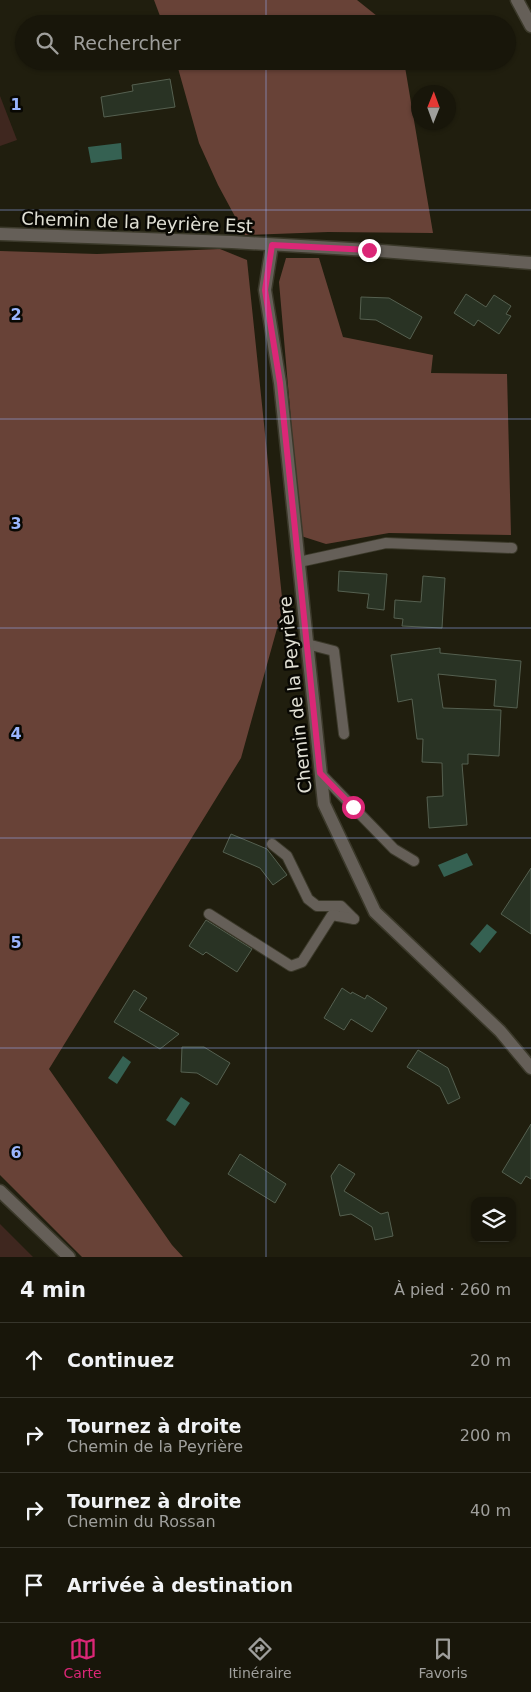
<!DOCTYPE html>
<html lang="fr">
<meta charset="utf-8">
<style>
:root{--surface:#18160a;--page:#252318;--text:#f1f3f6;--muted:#9f9f9c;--line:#36352b;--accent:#db2777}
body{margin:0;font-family:"DejaVu Sans",sans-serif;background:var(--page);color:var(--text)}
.controls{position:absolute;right:15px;bottom:15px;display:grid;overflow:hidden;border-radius:10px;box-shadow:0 1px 4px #0004}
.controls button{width:45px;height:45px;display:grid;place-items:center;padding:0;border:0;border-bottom:1px solid var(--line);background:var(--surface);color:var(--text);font:25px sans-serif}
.compass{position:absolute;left:411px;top:85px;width:45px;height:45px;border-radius:50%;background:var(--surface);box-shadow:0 1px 4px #0004;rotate:1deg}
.stop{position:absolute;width:15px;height:15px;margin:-11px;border:4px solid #db2777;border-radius:50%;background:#fff}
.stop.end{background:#db2777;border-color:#fff;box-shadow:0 1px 5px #0008}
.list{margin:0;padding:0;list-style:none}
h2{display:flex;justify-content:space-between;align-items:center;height:65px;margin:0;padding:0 20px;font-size:21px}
h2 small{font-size:16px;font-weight:400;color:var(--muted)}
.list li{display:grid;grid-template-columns:32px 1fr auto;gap:15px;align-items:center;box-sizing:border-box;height:75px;padding:0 20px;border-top:1px solid var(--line)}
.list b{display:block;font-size:19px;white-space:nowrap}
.list p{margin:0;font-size:16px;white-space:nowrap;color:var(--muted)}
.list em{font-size:16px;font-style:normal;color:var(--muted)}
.icon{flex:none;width:28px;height:28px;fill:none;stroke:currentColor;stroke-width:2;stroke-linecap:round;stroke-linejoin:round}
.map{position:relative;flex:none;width:531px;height:1257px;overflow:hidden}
.search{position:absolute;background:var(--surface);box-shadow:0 1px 4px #0004;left:15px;right:15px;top:15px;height:55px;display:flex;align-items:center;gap:12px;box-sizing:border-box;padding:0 18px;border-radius:28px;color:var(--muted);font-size:19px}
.sheet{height:365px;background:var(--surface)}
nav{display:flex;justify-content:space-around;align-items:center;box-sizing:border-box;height:70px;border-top:1px solid var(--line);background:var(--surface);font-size:14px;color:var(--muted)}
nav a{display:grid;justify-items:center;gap:2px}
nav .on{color:var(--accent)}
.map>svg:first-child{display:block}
</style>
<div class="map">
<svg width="531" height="1257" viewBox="0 0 531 1257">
<rect width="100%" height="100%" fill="#201e0e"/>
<g fill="#3f271f">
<path d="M 0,96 L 17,140 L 0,146 Z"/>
<path d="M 0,1224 L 33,1257 L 0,1257 Z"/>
</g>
<g fill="#684237">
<path d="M 154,0 L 357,0 L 387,24 L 163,24 Z"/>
<path d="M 176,61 L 404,61 L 433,233 L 328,232 L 245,235 L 218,185 L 199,143 Z"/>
<path d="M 220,249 L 247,260 L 283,607 L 241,758 L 49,1069 L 172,1245 L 183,1257 L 82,1257 L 0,1175 L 0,251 L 97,254 Z"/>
<path d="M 286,258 L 319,258 L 343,337 L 433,355 L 431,373 L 507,374 L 511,535 L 389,533 L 326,544 L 301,536 L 279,282 Z"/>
</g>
<g fill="#356152">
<path d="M 121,143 L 122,159 L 91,163 L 88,147 Z"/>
<path d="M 467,853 L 473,865 L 444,877 L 438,865 Z"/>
<path d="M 487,924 L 497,932 L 480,953 L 470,944 Z"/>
<path d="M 123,1056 L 131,1062 L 117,1084 L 108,1078 Z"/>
<path d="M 181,1097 L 190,1103 L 175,1126 L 166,1120 Z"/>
</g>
<g fill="#293324" stroke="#556050">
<path d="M 170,79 L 175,107 L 104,117 L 101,97 L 133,91 L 132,85 Z"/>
<path d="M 466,294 L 486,307 L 494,295 L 511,306 L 506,314 L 511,316 L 499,334 L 478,320 L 474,326 L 454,313 Z"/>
<path d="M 361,297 L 389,298 L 422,317 L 410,339 L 376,320 L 360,319 Z"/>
<path d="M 339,571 L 387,574 L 384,610 L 367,608 L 369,594 L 338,591 Z"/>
<path d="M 423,576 L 445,578 L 442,628 L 402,626 L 403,619 L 394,618 L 395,600 L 421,602 Z"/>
<path d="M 440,648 L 440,653 L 521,661 L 517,708 L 494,706 L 496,680 L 438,674 L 443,708 L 501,710 L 499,756 L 468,754 L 468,764 L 462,764 L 467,825 L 429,828 L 427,797 L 443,796 L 442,763 L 422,762 L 423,739 L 417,739 L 412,699 L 398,702 L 391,655 Z"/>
<path d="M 231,834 L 267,849 L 287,875 L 273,885 L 260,868 L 223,852 Z"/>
<path d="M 531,868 L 531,934 L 501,914 Z"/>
<path d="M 206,920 L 252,949 L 237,972 L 206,952 L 203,955 L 189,946 Z"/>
<path d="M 342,988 L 351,994 L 352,992 L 365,999 L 367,995 L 387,1008 L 372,1032 L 351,1019 L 344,1030 L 324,1018 Z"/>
<path d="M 134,990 L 147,998 L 139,1010 L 179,1034 L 160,1049 L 114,1022 Z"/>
<path d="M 182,1047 L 204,1047 L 230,1063 L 217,1085 L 197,1073 L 181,1072 Z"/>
<path d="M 418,1050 L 448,1068 L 460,1098 L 448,1104 L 440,1087 L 407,1067 Z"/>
<path d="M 531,1124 L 531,1179 L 526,1176 L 521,1184 L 502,1172 Z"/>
<path d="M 240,1154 L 286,1184 L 275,1203 L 228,1174 Z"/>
<path d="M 339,1164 L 355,1174 L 344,1191 L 381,1214 L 388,1212 L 393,1236 L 375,1240 L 372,1227 L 351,1214 L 340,1216 L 331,1176 Z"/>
</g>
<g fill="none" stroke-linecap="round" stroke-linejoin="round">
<defs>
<g id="service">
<path d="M 299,562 L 386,543 L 512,548"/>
<path d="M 307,644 L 334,651 L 344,734"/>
<path d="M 320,773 L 394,849 L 414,861"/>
<path d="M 272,844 L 287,856 L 308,899 L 317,906 L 341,906 L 354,919"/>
<path d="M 209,914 L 291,966 L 302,962 L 332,915 L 354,919"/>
</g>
<g id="minor">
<path d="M 517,0 L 531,26"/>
<path d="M 0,234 L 232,242 L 369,250 L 531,263"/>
<path d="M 272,245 L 265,290 L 280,383 L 324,804 L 375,912 L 500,1031 L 531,1068"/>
<path d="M 0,1191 L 69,1257"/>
</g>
</defs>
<use href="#service" stroke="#3b392a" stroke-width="12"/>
<use href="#minor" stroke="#3b392a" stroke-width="15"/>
<use href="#service" stroke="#655f58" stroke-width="10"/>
<use href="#minor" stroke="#655f58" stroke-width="12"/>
</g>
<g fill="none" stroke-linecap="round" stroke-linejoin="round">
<path stroke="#db2777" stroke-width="6" d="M 353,807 L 320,773 L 280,383 L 265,290 L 272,245 L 369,250"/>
</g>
<path fill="none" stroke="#99b5fd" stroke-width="1" stroke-opacity="0.55" d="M 266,0 L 266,24M 266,61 L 266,1257M 0,210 L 531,210M 0,419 L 531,419M 0,628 L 531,628M 0,838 L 531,838M 0,1048 L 531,1048"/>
<g text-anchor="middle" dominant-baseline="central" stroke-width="5" stroke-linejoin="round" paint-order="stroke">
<g font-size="18" fill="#e1e0d5" stroke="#090803">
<text transform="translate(137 222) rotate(2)">Chemin de la Peyrière Est</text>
<text transform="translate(295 695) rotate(-96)">Chemin de la Peyrière</text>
</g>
</g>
<g font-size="16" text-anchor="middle" font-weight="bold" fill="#99b5fd" stroke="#090803" stroke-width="5" stroke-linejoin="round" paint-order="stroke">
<text x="16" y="110">1</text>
<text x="16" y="320">2</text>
<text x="16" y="529">3</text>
<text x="16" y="739">4</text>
<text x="16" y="948">5</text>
<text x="16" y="1158">6</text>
</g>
</svg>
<div class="controls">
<button><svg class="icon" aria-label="layers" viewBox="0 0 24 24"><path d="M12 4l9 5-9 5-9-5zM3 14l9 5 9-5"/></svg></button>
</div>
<svg class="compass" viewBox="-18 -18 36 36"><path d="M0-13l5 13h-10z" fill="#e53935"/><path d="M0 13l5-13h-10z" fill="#9f9f9c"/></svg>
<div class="stop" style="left:353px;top:807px"></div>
<div class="stop end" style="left:369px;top:250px"></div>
<div class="search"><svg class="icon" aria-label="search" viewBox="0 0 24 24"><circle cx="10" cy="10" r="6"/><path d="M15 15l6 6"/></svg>Rechercher</div>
</div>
<section class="sheet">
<h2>4 min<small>À pied · 260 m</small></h2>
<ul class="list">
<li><svg class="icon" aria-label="ahead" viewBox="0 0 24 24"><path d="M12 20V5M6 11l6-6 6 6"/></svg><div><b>Continuez</b></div><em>20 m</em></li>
<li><svg class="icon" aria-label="right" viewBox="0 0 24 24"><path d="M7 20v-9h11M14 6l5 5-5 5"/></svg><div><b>Tournez à droite</b><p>Chemin de la Peyrière</p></div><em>200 m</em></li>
<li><svg class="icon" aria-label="right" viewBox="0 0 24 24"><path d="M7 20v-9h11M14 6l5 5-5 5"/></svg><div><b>Tournez à droite</b><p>Chemin du Rossan</p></div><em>40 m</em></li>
<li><svg class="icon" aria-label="arrive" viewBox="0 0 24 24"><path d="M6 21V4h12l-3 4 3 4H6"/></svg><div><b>Arrivée à destination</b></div></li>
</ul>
</section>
<nav>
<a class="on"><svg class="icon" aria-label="map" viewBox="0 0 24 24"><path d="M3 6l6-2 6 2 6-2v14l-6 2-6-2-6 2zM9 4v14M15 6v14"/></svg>Carte</a>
<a><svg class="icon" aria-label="directions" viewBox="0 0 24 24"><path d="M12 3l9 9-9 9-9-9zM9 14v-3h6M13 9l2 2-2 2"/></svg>Itinéraire</a>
<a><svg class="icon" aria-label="saved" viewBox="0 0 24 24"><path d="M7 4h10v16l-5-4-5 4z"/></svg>Favoris</a>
</nav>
